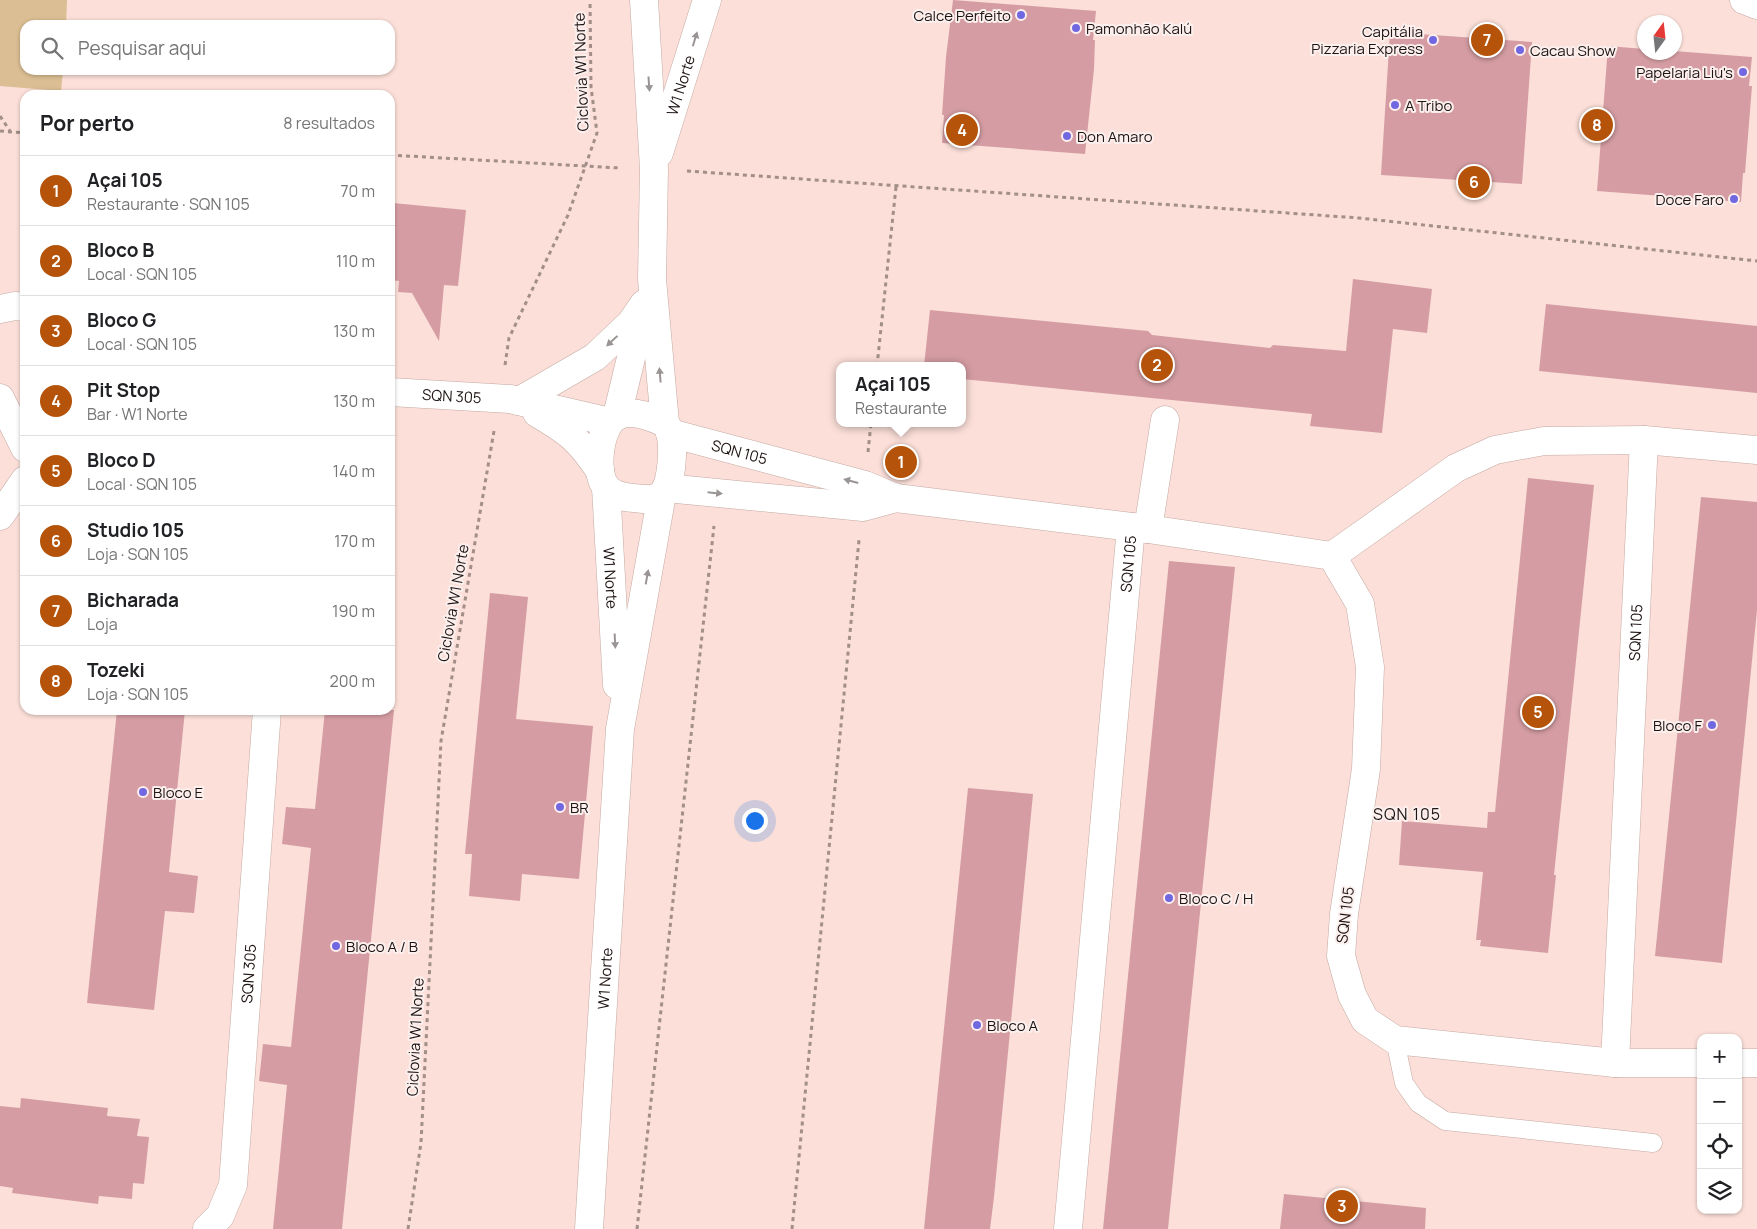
<!DOCTYPE html>
<html lang="pt">
<meta charset="utf-8">
<style>
:root{--surface:#fff;--page:#f2f2f2;--text:#202124;--muted:#757577;--line:#e0e0e0;--accent:#b45309}
body{margin:0;font-family:Manrope,sans-serif;background:var(--page);color:var(--text)}
.controls{position:absolute;right:15px;bottom:15px;display:grid;overflow:hidden;border-radius:10px;box-shadow:0 1px 4px #0004}
.controls button{width:45px;height:45px;display:grid;place-items:center;padding:0;border:0;border-bottom:1px solid var(--line);background:var(--surface);color:var(--text);font:25px sans-serif}
.compass{position:absolute;left:1637px;top:15px;width:45px;height:45px;border-radius:50%;background:var(--surface);box-shadow:0 1px 4px #0004;rotate:15deg}
.you{position:absolute;left:754px;top:820px;width:18px;height:18px;margin:-12px;border:4px solid #fff;border-radius:50%;background:#1a73e8;box-shadow:0 0 0 8px #1a73e833}
.badge{display:grid;place-items:center;width:32px;height:32px;border-radius:50%;background:var(--accent);color:#fff;font-size:16px;font-weight:700}
.pin{position:absolute;translate:-50% -50%;border:2px solid #fff;box-shadow:0 1px 5px #0006}
.popup{position:absolute;left:836px;top:362px;width:130px;height:65px;box-sizing:border-box;display:grid;place-content:center;border-radius:10px;background:var(--surface);filter:drop-shadow(0 1px 4px #0005);font-size:16px;white-space:nowrap;color:var(--muted)}
.popup b{font-size:19px;color:var(--text)}
.popup::after{content:'';position:absolute;left:50%;top:100%;margin-left:-10px;border:10px solid transparent;border-top-color:var(--surface)}
.list{margin:0;padding:0;list-style:none}
h2{display:flex;justify-content:space-between;align-items:center;height:65px;margin:0;padding:0 20px;font-size:21px}
h2 small{font-size:16px;font-weight:400;color:var(--muted)}
.list li{display:grid;grid-template-columns:32px 1fr auto;gap:15px;align-items:center;box-sizing:border-box;height:70px;padding:0 20px;border-top:1px solid var(--line)}
.list b{display:block;font-size:19px;white-space:nowrap}
.list p{margin:0;font-size:16px;white-space:nowrap;color:var(--muted)}
.list em{font-size:16px;font-style:normal;color:var(--muted)}
.icon{flex:none;width:28px;height:28px;fill:none;stroke:currentColor;stroke-width:2;stroke-linecap:round;stroke-linejoin:round}
.map{position:relative;flex:none;width:1757px;height:1229px;overflow:hidden}
.search{position:absolute;background:var(--surface);box-shadow:0 1px 4px #0004;left:20px;top:20px;width:375px;height:55px;display:flex;align-items:center;gap:12px;box-sizing:border-box;padding:0 18px;border-radius:15px;color:var(--muted);font-size:19px}
.panel{position:absolute;background:var(--surface);box-shadow:0 1px 4px #0004;left:20px;top:90px;width:375px;height:625px;border-radius:15px}
.map>svg:first-child{display:block}
</style>
<div class="map">
<svg width="1757" height="1229" viewBox="0 0 1757 1229">
<rect width="100%" height="100%" fill="#fbdfd8"/>
<path fill="#dbbe93" d="M 0,0 L 67,0 L 66,25 L 25,25 L 25,70 L 63,70 L 61,91 L 0,86 Z"/>
<g fill="#d59da3">
<path d="M 953,0 L 1096,11 L 1093,40 L 1095,40 L 1094,69 L 1085,154 L 942,143 L 944,115 L 942,115 L 946,57 Z"/>
<path d="M 1390,32 L 1532,42 L 1522,184 L 1381,175 Z"/>
<path d="M 1608,46 L 1644,49 L 1644,52 L 1674,51 L 1752,57 L 1749,86 L 1752,86 L 1745,173 L 1743,173 L 1741,202 L 1597,191 Z"/>
<path d="M 393,203 L 466,210 L 458,286 L 444,285 L 439,341 L 412,293 L 398,292 L 399,281 L 390,280 L 390,205 L 393,205 Z"/>
<path d="M 1353,279 L 1432,289 L 1427,333 L 1393,329 L 1382,433 L 1310,426 L 1312,414 L 962,379 L 962,366 L 924,366 L 930,310 L 1148,331 L 1152,335 L 1270,348 L 1273,345 L 1346,351 Z"/>
<path d="M 1546,304 L 1757,326 L 1757,393 L 1539,371 Z"/>
<path d="M 1528,478 L 1594,485 L 1554,875 L 1556,875 L 1548,953 L 1480,946 L 1481,940 L 1476,940 L 1483,872 L 1399,865 L 1402,821 L 1487,828 L 1488,812 L 1495,812 Z"/>
<path d="M 1701,497 L 1757,502 L 1757,610 L 1722,963 L 1655,956 Z"/>
<path d="M 1169,561 L 1235,567 L 1168,1229 L 1103,1229 Z"/>
<path d="M 490,593 L 528,597 L 516,719 L 593,726 L 579,879 L 522,874 L 520,901 L 469,896 L 472,854 L 465,854 Z"/>
<path d="M 117,710 L 185,710 L 169,872 L 198,876 L 194,913 L 165,911 L 154,1010 L 87,1003 Z"/>
<path d="M 325,710 L 394,710 L 342,1229 L 273,1229 L 287,1085 L 259,1081 L 263,1044 L 291,1047 L 311,848 L 282,844 L 286,807 L 315,809 Z"/>
<path d="M 968,788 L 1033,794 L 994,1197 L 990,1229 L 924,1229 Z"/>
<path d="M 21,1098 L 108,1108 L 107,1116 L 140,1119 L 137,1136 L 149,1137 L 144,1184 L 133,1183 L 132,1199 L 99,1196 L 98,1204 L 12,1193 L 13,1188 L 0,1186 L 0,1106 L 20,1108 Z"/>
<path d="M 1284,1194 L 1426,1208 L 1425,1229 L 1280,1229 Z"/>
</g>
<g fill="none" stroke-linecap="round" stroke-linejoin="round">
<defs>
<path id="lane" d="M 1395,1040 L 1404,1083 L 1418,1103 L 1445,1121 L 1653,1143"/>
<g id="street">
<path d="M 0,309 L 15,306 L 25,307"/>
<path id="s1" d="M 390,392 L 510,399 L 610,422"/>
<path d="M 0,398 L 25,448"/>
<path d="M 537,413 C 569,432 579,439 600,471"/>
<path id="s2" d="M 670,433 L 865,485 L 896,498 L 1148,529 L 1332,556 L 1360,604 L 1370,667 L 1366,769 L 1344,914 L 1341,956 L 1352,995 L 1365,1020 L 1395,1040 L 1615,1063 L 1701,1063"/>
<path d="M 666,488 L 863,507 L 896,498"/>
<path d="M 0,516 L 25,480"/>
<path d="M 1148,529 L 1165,420"/>
<path d="M 1332,556 L 1456,468 L 1495,450 L 1544,441 L 1644,440 L 1757,450"/>
<path id="s3" d="M 1615,1063 L 1644,440"/>
<path d="M 1738,1063 L 1757,1063"/>
<path id="s4" d="M 207,1229 L 220,1216 L 233,1185 L 267,710"/>
<path id="s5" d="M 1068,1229 L 1131,527"/>
</g>
<g id="secondary">
<path d="M 644,0 L 654,169 L 652,279 L 665,423 C 667,426 670,430 670,433 C 674,446 672,484 663,494 C 659,498 650,500 645,499 C 633,498 614,498 606,487 C 594,473 599,425 617,416 C 631,409 652,417 665,423"/>
<path id="s6" d="M 659,153 L 707,0"/>
<path d="M 519,401 L 595,357 L 631,323 L 644,304"/>
<path d="M 617,416 L 642,312"/>
<path id="s7" d="M 606,487 L 617,685"/>
<path id="s8" d="M 589,1229 L 620,729 L 662,494"/>
</g>
<path id="primary" d="M 1744,0 L 1757,5"/>
</defs>
<use href="#lane" stroke="#c4a9a2" stroke-width="19"/>
<use href="#street" stroke="#c4a9a2" stroke-width="29"/>
<use href="#secondary" stroke="#c4a9a2" stroke-width="29"/>
<use href="#primary" stroke="#c4a9a2" stroke-width="29"/>
<g stroke="#a38e89" stroke-width="3" stroke-dasharray="4 4" stroke-linecap="butt">
<path d="M 0,116 L 10,131"/>
<path d="M 0,131 L 25,133"/>
<path d="M 390,155 L 620,168"/>
<path d="M 687,171 L 1359,218 L 1757,261"/>
<path d="M 505,365 L 509,338 L 568,215 L 597,133 L 591,87 L 590,0"/>
<path d="M 877,366 L 896,187"/>
<path d="M 868,452 L 871,423"/>
<path d="M 408,1229 L 421,1143 L 441,741 L 494,431"/>
<path d="M 637,1229 L 714,526"/>
<path d="M 792,1229 L 859,540"/>
</g>
<use href="#lane" stroke="#fff" stroke-width="18"/>
<use href="#street" stroke="#fff" stroke-width="28"/>
<use href="#secondary" stroke="#fff" stroke-width="28"/>
<use href="#primary" stroke="#fff" stroke-width="28"/>
</g>
<defs><path id="oneway-solid" d="M-6-.8H1V-3.2L6.5 0L1 3.2V.8H-6Z" transform="scale(1.25)"/></defs>
<g fill="#9a9594">
<use href="#oneway-solid" transform="translate(695 39) rotate(-73)"/>
<use href="#oneway-solid" transform="translate(649 84) rotate(86)"/>
<use href="#oneway-solid" transform="translate(612 341) rotate(137)"/>
<use href="#oneway-solid" transform="translate(660 375) rotate(-95)"/>
<use href="#oneway-solid" transform="translate(851 481) rotate(-165)"/>
<use href="#oneway-solid" transform="translate(715 493) rotate(6)"/>
<use href="#oneway-solid" transform="translate(647 577) rotate(-80)"/>
<use href="#oneway-solid" transform="translate(615 641) rotate(87)"/>
</g>
<g fill="#7167e1" stroke="#fcf0ee" stroke-width="2">
<circle cx="1021" cy="15" r="5"/>
<circle cx="1076" cy="28" r="5"/>
<circle cx="1433" cy="40" r="5"/>
<circle cx="1520" cy="50" r="5"/>
<circle cx="1743" cy="72" r="5"/>
<circle cx="1395" cy="105" r="5"/>
<circle cx="1067" cy="136" r="5"/>
<circle cx="1734" cy="199" r="5"/>
<circle cx="1712" cy="725" r="5"/>
<circle cx="143" cy="792" r="5"/>
<circle cx="560" cy="807" r="5"/>
<circle cx="1169" cy="898" r="5"/>
<circle cx="336" cy="946" r="5"/>
<circle cx="977" cy="1025" r="5"/>
</g>
<g text-anchor="middle" dominant-baseline="central" stroke-width="4" stroke-linejoin="round" paint-order="stroke">
<g font-size="15" fill="#1e1412" stroke="#fcf0ee" text-anchor="start">
<text x="1011" y="15" text-anchor="end">Calce Perfeito</text>
<text x="1086" y="28">Pamonhão Kalú</text>
<text x="1423" y="31" text-anchor="end">Capitália<tspan x="1423" dy="17">Pizzaria Express</tspan></text>
<text x="1530" y="50">Cacau Show</text>
<text x="1733" y="72" text-anchor="end">Papelaria Liu's</text>
<text x="1405" y="105">A Tribo</text>
<text x="1077" y="136">Don Amaro</text>
<text x="1724" y="199" text-anchor="end">Doce Faro</text>
<text x="1702" y="725" text-anchor="end">Bloco F</text>
<text x="153" y="792">Bloco E</text>
<text x="570" y="807">BR</text>
<text x="1179" y="898">Bloco C / H</text>
<text x="346" y="946">Bloco A / B</text>
<text x="987" y="1025">Bloco A</text>
</g>
<g font-size="15" fill="#1e1412" stroke="#fcf0ee">
<text transform="translate(581 72) rotate(-92)">Ciclovia W1 Norte</text>
<text stroke="none"><textPath href="#s6" startOffset="71">W1 Norte</textPath></text>
<text stroke="none"><textPath href="#s1" startOffset="62">SQN 305</textPath></text>
<text stroke="none"><textPath href="#s2" startOffset="72">SQN 105</textPath></text>
<text stroke="none"><textPath href="#s5" startOffset="668">SQN 105</textPath></text>
<text stroke="none"><textPath href="#s7" startOffset="91">W1 Norte</textPath></text>
<text transform="translate(453 603) rotate(-80)">Ciclovia W1 Norte</text>
<text stroke="none"><textPath href="#s3" startOffset="431">SQN 105</textPath></text>
<text transform="translate(1345 915) rotate(-83)">SQN 105</text>
<text stroke="none"><textPath href="#s4" startOffset="264">SQN 305</textPath></text>
<text stroke="none"><textPath href="#s8" startOffset="251">W1 Norte</textPath></text>
<text transform="translate(415 1037) rotate(-87)">Ciclovia W1 Norte</text>
</g>
<g font-size="16" letter-spacing="1" fill="#1e1412" stroke="#fcf0ee">
<text x="1407" y="814">SQN 105</text>
</g>
</g>
</svg>
<div class="controls">
<button>+</button>
<button>−</button>
<button><svg class="icon" aria-label="locate" viewBox="0 0 24 24"><circle cx="12" cy="12" r="6"/><path d="M12 2v4M12 18v4M2 12h4M18 12h4"/></svg></button>
<button><svg class="icon" aria-label="layers" viewBox="0 0 24 24"><path d="M12 4l9 5-9 5-9-5zM3 14l9 5 9-5"/></svg></button>
</div>
<svg class="compass" viewBox="-18 -18 36 36"><path d="M0-13l5 13h-10z" fill="#e53935"/><path d="M0 13l5-13h-10z" fill="#757577"/></svg>
<div class="you"></div>
<div class="pin badge" style="left:901px;top:462px">1</div>
<div class="popup"><b>Açai 105</b>Restaurante</div>
<div class="pin badge" style="left:1157px;top:365px">2</div>
<div class="pin badge" style="left:1342px;top:1206px">3</div>
<div class="pin badge" style="left:962px;top:130px">4</div>
<div class="pin badge" style="left:1538px;top:712px">5</div>
<div class="pin badge" style="left:1474px;top:182px">6</div>
<div class="pin badge" style="left:1487px;top:40px">7</div>
<div class="pin badge" style="left:1597px;top:125px">8</div>
<div class="search"><svg class="icon" aria-label="search" viewBox="0 0 24 24"><circle cx="10" cy="10" r="6"/><path d="M15 15l6 6"/></svg>Pesquisar aqui</div>
<section class="panel">
<h2>Por perto<small>8 resultados</small></h2>
<ul class="list">
<li><span class="badge">1</span><div><b>Açai 105</b><p>Restaurante · SQN 105</p></div><em>70 m</em></li>
<li><span class="badge">2</span><div><b>Bloco B</b><p>Local · SQN 105</p></div><em>110 m</em></li>
<li><span class="badge">3</span><div><b>Bloco G</b><p>Local · SQN 105</p></div><em>130 m</em></li>
<li><span class="badge">4</span><div><b>Pit Stop</b><p>Bar · W1 Norte</p></div><em>130 m</em></li>
<li><span class="badge">5</span><div><b>Bloco D</b><p>Local · SQN 105</p></div><em>140 m</em></li>
<li><span class="badge">6</span><div><b>Studio 105</b><p>Loja · SQN 105</p></div><em>170 m</em></li>
<li><span class="badge">7</span><div><b>Bicharada</b><p>Loja</p></div><em>190 m</em></li>
<li><span class="badge">8</span><div><b>Tozeki</b><p>Loja · SQN 105</p></div><em>200 m</em></li>
</ul>
</section>
</div>
